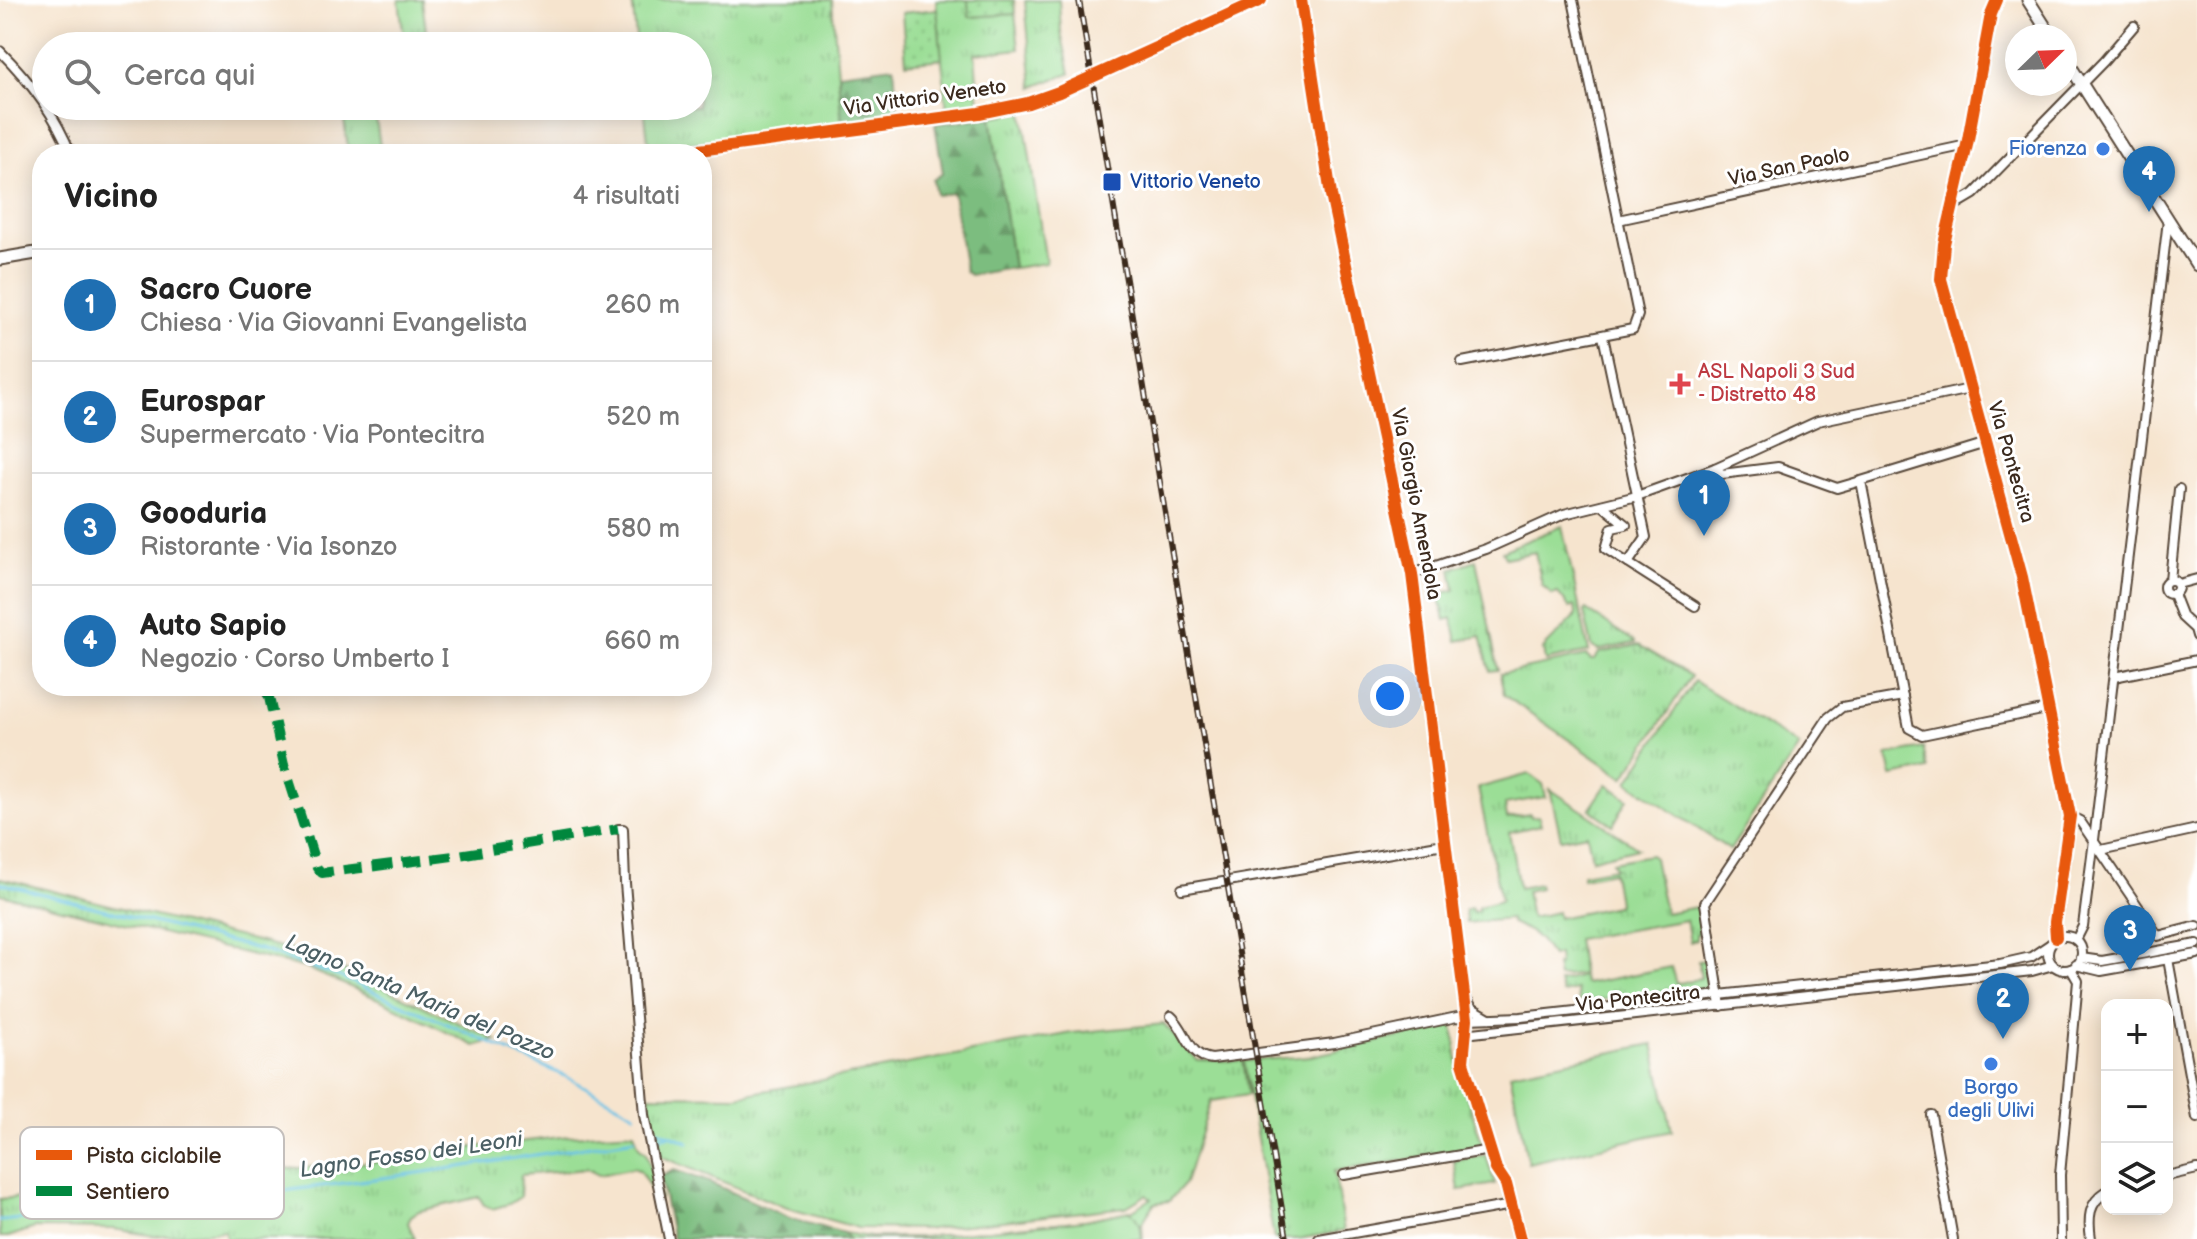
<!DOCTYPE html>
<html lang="it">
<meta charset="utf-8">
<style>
:root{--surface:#fff;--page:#f2f2f2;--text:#222;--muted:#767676;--line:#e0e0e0;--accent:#1f6fb2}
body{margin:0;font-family:"Balsamiq Sans",sans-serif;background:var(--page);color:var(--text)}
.controls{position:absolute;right:24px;bottom:24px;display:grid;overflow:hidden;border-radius:16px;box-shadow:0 4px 20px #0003}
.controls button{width:72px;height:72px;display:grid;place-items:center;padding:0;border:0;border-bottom:2px solid var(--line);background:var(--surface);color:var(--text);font:40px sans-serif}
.compass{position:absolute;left:2005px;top:24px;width:72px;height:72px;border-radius:50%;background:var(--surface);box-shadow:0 4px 20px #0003;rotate:67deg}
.you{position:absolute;left:1390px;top:696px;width:28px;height:28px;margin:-20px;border:6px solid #fff;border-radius:50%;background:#1a73e8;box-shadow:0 0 0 12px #1a73e833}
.badge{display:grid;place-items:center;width:52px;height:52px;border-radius:50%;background:var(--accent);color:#fff;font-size:26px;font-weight:700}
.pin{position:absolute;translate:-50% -66px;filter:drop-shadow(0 2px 4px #0008)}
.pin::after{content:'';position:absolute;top:42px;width:28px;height:24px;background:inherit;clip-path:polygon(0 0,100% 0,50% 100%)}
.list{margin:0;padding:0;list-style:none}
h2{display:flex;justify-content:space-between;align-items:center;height:104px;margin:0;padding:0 32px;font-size:34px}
h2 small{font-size:26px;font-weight:400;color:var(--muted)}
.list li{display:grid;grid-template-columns:52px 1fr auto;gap:24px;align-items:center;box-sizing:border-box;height:112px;padding:0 32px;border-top:2px solid var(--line)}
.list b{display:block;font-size:30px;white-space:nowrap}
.list p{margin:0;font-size:26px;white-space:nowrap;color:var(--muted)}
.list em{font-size:26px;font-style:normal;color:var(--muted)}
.icon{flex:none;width:44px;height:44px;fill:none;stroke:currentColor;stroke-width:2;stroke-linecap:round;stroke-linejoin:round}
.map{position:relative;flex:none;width:2197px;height:1239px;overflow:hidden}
.search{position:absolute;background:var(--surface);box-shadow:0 4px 20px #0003;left:32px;top:32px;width:680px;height:88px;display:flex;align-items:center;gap:20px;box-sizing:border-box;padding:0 28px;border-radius:44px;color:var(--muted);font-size:30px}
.panel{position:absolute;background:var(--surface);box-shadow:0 4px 20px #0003;left:32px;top:144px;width:680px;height:552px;border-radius:32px}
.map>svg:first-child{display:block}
</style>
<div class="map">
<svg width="2197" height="1239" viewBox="0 0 2197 1239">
<defs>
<pattern id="grass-tufts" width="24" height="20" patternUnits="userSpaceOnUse" patternTransform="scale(2)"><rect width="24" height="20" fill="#9bde96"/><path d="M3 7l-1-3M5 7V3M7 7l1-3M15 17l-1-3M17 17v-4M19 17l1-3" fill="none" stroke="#86bf81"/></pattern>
<pattern id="forest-firs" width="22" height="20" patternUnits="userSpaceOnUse" patternTransform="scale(2)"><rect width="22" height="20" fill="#7cbd7f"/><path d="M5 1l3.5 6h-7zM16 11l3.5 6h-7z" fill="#679a67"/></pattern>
<pattern id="garden-dots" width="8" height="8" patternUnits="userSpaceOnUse" patternTransform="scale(2)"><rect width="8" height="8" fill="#9bde96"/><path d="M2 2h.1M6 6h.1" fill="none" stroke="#86bf81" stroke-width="1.8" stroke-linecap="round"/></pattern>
</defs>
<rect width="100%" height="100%" fill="#fff"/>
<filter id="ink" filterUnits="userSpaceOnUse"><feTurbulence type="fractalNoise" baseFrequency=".0125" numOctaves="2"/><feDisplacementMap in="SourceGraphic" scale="16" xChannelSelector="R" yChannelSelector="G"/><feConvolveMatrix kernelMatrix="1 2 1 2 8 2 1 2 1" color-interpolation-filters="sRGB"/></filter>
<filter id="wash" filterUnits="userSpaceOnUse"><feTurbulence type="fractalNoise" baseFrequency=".006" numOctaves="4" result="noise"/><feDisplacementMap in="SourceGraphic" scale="32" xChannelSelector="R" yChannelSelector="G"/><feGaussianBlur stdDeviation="1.8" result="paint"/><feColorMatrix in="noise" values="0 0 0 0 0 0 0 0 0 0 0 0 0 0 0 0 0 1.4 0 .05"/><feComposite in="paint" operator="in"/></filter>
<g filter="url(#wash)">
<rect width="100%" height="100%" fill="#f6e4ce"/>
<g fill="url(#grass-tufts)" stroke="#6b845a" stroke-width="2">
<path d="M 399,0 L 422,0 L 428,46 L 405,46 Z"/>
<path d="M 632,0 L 832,0 L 842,125 L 649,149 L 644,106 L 698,106 L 698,46 L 637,46 Z"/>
<path d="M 936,0 L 968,0 L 970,17 L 1015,14 L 1019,49 L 975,54 L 979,106 L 947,111 Z"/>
<path d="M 1059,0 L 1061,32 L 1070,73 L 1033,87 L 1025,1 Z"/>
<path d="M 342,106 L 374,106 L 381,153 L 349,154 Z"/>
<path d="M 1023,112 L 1046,263 L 1013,268 L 991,117 Z"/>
<path d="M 1562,526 L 1589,652 L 1545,661 L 1543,649 L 1574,618 L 1576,614 L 1575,606 L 1570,608 L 1558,593 L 1552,595 L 1542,585 L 1535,552 L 1505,558 L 1502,551 Z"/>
<path d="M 1476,560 L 1498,670 L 1490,671 L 1481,636 L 1457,641 L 1452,618 L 1445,620 L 1439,594 L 1455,590 L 1451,569 Z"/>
<path d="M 1586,610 L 1635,642 L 1635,643 L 1599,650 L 1592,647 L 1584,612 Z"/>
<path d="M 1639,645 L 1691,676 L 1624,778 L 1504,695 L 1500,674 L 1586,656 L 1591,660 L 1595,660 L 1599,653 Z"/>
<path d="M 1694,681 L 1799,746 L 1730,850 L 1628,782 Z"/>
<path d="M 1529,774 L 1543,784 L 1546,797 L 1505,804 L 1507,818 L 1530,814 L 1531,817 L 1539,816 L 1541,825 L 1509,832 L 1519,888 L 1539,884 L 1540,888 L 1526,891 L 1531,918 L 1557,912 L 1558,918 L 1616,906 L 1618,903 L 1613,872 L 1582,878 L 1582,874 L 1615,868 L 1612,862 L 1650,855 L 1654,858 L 1665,913 L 1697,907 L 1700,933 L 1696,935 L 1696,940 L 1690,942 L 1686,920 L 1577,939 L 1582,974 L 1558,977 L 1556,965 L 1559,964 L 1558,954 L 1552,956 L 1540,940 L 1529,931 L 1510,922 L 1510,919 L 1466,923 L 1465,910 L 1471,908 L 1473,912 L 1478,911 L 1478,907 L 1501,901 L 1478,788 Z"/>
<path d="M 1607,784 L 1628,799 L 1613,825 L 1590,809 Z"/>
<path d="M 1550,789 L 1638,848 L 1592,859 L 1587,834 L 1561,839 Z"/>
<path d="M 0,878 L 293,950 L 358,976 L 496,1040 L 475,1046 L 385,1002 L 306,968 L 0,894 Z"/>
<path d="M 1705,960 L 1710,984 L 1707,988 L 1579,1002 L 1577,990 L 1562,993 L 1559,982 L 1582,976 L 1585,984 L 1671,967 L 1676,984 L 1701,978 L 1698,961 Z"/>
<path d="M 1164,1024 L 1197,1060 L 1243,1061 L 1248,1095 L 1211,1101 L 1185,1183 L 1169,1201 L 1155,1203 L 1142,1223 L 1143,1239 L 848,1239 L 844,1233 L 871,1237 L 921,1237 L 1085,1220 L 1131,1211 L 1151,1199 L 1146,1195 L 1126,1207 L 930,1229 L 858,1228 L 784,1207 L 658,1155 L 649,1095 L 737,1096 L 1072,1033 Z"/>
<path d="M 1453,1025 L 1460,1075 L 1483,1146 L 1453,1153 L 1334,1171 L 1344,1231 L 1298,1239 L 1274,1239 L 1244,1061 L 1311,1056 Z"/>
<path d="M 634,1132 L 639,1147 L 646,1153 L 660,1198 L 656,1198 L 640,1171 L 634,1168 L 599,1175 L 587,1169 L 521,1175 L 520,1197 L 509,1204 L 492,1209 L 484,1205 L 479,1197 L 419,1211 L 411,1216 L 408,1223 L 415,1239 L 227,1239 L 224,1231 L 154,1236 L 114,1229 L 35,1228 L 8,1237 L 0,1237 L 0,1199 L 145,1186 L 281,1166 L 287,1169 L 394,1160 L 432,1152 L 569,1136 Z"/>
<path d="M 1486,1155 L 1495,1184 L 1459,1190 L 1454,1161 Z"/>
</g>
<g fill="url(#forest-firs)" stroke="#5c744e" stroke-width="2">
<path d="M 894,66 L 898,118 L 842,125 L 838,73 Z"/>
<path d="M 991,117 L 1013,268 L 970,275 L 965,271 L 953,193 L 936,195 L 933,180 L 943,173 L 935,124 Z"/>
<path d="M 674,1170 L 709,1182 L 789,1218 L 844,1233 L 848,1239 L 673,1239 L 660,1177 Z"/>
</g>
<g fill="#9bde96" stroke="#6b845a" stroke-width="2">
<path d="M 1923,748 L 1928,769 L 1892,776 L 1887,755 Z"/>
<path d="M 1653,1044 L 1672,1131 L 1528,1163 L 1510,1073 Z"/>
<path d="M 1131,1211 L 1140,1224 L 1142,1239 L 946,1239 L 946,1235 L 1085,1220 Z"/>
</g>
<g fill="url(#garden-dots)" stroke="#6b845a" stroke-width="2">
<path d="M 968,0 L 1014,0 L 1015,14 L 969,17 Z"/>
<path d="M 937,9 L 942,59 L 906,63 L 902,13 Z"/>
</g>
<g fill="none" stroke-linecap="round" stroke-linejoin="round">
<g stroke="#68c2e6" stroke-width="3">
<path d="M 0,883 L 262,950 L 338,976 L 563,1075 L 635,1114"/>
<path d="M 655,1129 L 688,1142"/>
<path d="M 655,1138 L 667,1136"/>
<path d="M 0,1221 C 154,1208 308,1189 460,1167 C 519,1158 577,1148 635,1139"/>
</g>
</g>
</g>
<g filter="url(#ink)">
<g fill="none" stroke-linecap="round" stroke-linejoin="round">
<defs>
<g id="street">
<path d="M 1301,0 L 1331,195 L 1412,574 L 1467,1019 L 1463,1062 L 1496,1169 L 1506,1184 L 1520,1239"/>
<path d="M 1997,0 L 1991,14 L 1967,145 L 1944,244 L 1941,279 L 2022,577 L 2070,816 L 2055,922 L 2056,937"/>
<path d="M 0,51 C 30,81 55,114 71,154"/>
<path d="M 1952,207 L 1974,194 L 2104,61 L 2134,26"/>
<path d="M 1618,220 L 1967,145"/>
<path d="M 1603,336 L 1646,537 L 1628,563"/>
<path d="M 1462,362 L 1633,329 L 1638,315 L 1573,0"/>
<path d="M 1986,443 L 1861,481 L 1909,728 L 1922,735 L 2047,709"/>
<path d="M 1715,468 L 1722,474 L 1778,467 L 1837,488 L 1861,481"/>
<path d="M 1602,505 L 1626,525 L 1612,528 L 1606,549 L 1695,606"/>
<path d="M 1412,574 L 1486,549 L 1564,514 L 1637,496 L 1715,468 L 1818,421 L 1970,389"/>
<circle cx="2171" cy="587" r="7"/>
<path d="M 2170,580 L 2179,489"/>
<path d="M 2178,584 L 2197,579"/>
<path d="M 2173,594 L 2182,617 L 2195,629 L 2197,636"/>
<path d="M 2114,677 L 2197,660"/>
<path d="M 266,686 L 268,693"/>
<path d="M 2070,816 L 2080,821 L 2158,936 L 2197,926"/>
<path d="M 618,829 L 623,829 L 625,883 L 644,1115 L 669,1239"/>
<path d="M 2101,850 L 2197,829"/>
<path d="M 1182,889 L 1444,844"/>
<circle cx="2065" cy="953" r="17"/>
<path d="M 2076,940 L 2083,926 L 2094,840 L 2168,220"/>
<path d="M 2081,958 L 2102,961 L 2197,944"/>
<path d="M 2168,959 L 2197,1118"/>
<path d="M 2076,965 L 2101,971 L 2197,954"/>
<path d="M 1467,999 L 1472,1008 L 1489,1018"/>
<path d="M 1721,1006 L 1705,903 L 1828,718 L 1842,707 L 1903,696"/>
<path d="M 1171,1016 C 1187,1030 1188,1057 1212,1059 L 1334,1043 L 1457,1017 L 1467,1019 L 1521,1017 L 2000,964 L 2031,957 L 2049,945"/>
<path d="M 1464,1034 L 2032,971 L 2053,965"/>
<path d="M 1931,1115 L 1953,1239"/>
<path d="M 1344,1175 L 1490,1150"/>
<path d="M 2167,1176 L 2197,1169"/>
<path d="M 1319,1239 L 1512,1205"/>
<path d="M 2061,1239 L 2060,1175 L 2078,981 L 2071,969"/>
<path d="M 2091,1239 C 2088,1218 2088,1203 2107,1191"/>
</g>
<g id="secondary">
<path d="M 2028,0 L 2051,36"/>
<path d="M 2065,58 L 2197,265"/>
<path d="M 669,154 L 979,113 L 1028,103 L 1059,92 L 1261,0"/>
<path d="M 0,259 L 42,252"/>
</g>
</defs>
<use href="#street" stroke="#574638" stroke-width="12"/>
<use href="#secondary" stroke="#574638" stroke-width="15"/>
<use href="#street" stroke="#fff" stroke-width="8"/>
<use href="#secondary" stroke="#fff" stroke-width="11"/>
<defs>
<path id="rail" d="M 1079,0 L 1287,1239"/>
</defs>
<use href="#rail" stroke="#3b2a1e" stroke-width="6"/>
<use href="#rail" stroke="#fff" stroke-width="3" stroke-dasharray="9" stroke-linecap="butt"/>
<path stroke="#00873e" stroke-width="10" stroke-dasharray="20 10" stroke-linecap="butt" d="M 268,693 L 284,764 L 317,868 L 322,873 L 453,856 L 618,829"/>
<defs>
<g id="cycleway">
<path d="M 1301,0 L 1331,195 L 1412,574 L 1467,1019 L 1463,1062 L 1496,1169 L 1506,1184 L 1520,1239"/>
<path d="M 1997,0 L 1991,14 L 1967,145 L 1944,244 L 1941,279 L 2022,577 L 2070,816 L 2055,922 L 2056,937"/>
<path d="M 669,154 L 979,113 L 1028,103 L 1059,92 L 1261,0"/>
</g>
</defs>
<use href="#cycleway" stroke="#fff" stroke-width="17"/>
<use href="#cycleway" stroke="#e8590c" stroke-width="12"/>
</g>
</g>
<g fill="#3f7fe0" stroke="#fff" stroke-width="3">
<circle cx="2103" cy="149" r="8"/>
<circle cx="1991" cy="1064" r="8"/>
</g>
<rect fill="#1a4fb4" stroke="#fff" stroke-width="3" x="1102" y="172" width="20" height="20" rx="4"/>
<path fill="#e0444e" stroke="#fff" stroke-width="3" d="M1676 372h8v8h8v8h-8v8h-8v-8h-8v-8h8z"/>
<g text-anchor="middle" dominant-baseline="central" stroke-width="6" stroke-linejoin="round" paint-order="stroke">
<g font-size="20" fill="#3b2a1e" stroke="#fff">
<text transform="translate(925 98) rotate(-8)">Via Vittorio Veneto</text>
<text transform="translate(1789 167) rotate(-12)">Via San Paolo</text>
<text transform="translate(2011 462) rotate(74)">Via Pontecitra</text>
<text transform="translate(1416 504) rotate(79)">Via Giorgio Amendola</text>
<text transform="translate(1638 999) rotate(-6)">Via Pontecitra</text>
</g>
<g font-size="20" fill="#366cbe" stroke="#fff" text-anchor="end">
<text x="2087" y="149">Fiorenza</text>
<text x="1991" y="1088" text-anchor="middle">Borgo<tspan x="1991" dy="23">degli Ulivi</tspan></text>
</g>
<g font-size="20" fill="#164399" stroke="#fff" text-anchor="start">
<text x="1130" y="182">Vittorio Veneto</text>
</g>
<g font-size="20" fill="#be3a42" stroke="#fff" text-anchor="start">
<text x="1698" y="372">ASL Napoli 3 Sud<tspan x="1698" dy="23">- Distretto 48</tspan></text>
</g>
<g font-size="22" font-style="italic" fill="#4b5f64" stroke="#fff">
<text transform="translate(420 998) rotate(23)">Lagno Santa Maria del Pozzo</text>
<text transform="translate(411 1155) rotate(-8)">Lagno Fosso dei Leoni</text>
</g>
</g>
<rect x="20" y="1127" width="264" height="92" rx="12" fill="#fff" stroke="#c4bfbc" stroke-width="2"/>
<rect x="36" y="1150" width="36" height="10" fill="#e8590c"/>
<rect x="36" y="1186" width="36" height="10" fill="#00873e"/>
<g font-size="22" fill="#3b2a1e">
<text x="86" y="1163">Pista ciclabile</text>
<text x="86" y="1199">Sentiero</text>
</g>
</svg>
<div class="controls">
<button>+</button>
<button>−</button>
<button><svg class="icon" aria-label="layers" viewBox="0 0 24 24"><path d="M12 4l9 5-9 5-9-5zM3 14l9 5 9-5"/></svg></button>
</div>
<svg class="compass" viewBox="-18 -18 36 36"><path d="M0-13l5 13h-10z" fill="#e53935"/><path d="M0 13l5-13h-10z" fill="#767676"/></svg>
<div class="you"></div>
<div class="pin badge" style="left:1704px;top:536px">1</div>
<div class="pin badge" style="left:2003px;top:1039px">2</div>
<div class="pin badge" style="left:2130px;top:971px">3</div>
<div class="pin badge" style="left:2149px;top:212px">4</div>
<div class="search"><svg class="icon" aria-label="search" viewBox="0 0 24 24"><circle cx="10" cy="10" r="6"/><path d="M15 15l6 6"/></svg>Cerca qui</div>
<section class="panel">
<h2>Vicino<small>4 risultati</small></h2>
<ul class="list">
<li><span class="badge">1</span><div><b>Sacro Cuore</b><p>Chiesa · Via Giovanni Evangelista</p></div><em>260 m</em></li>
<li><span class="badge">2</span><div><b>Eurospar</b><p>Supermercato · Via Pontecitra</p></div><em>520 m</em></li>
<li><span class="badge">3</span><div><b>Gooduria</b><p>Ristorante · Via Isonzo</p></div><em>580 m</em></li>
<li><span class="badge">4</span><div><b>Auto Sapio</b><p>Negozio · Corso Umberto I</p></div><em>660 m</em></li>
</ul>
</section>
</div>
